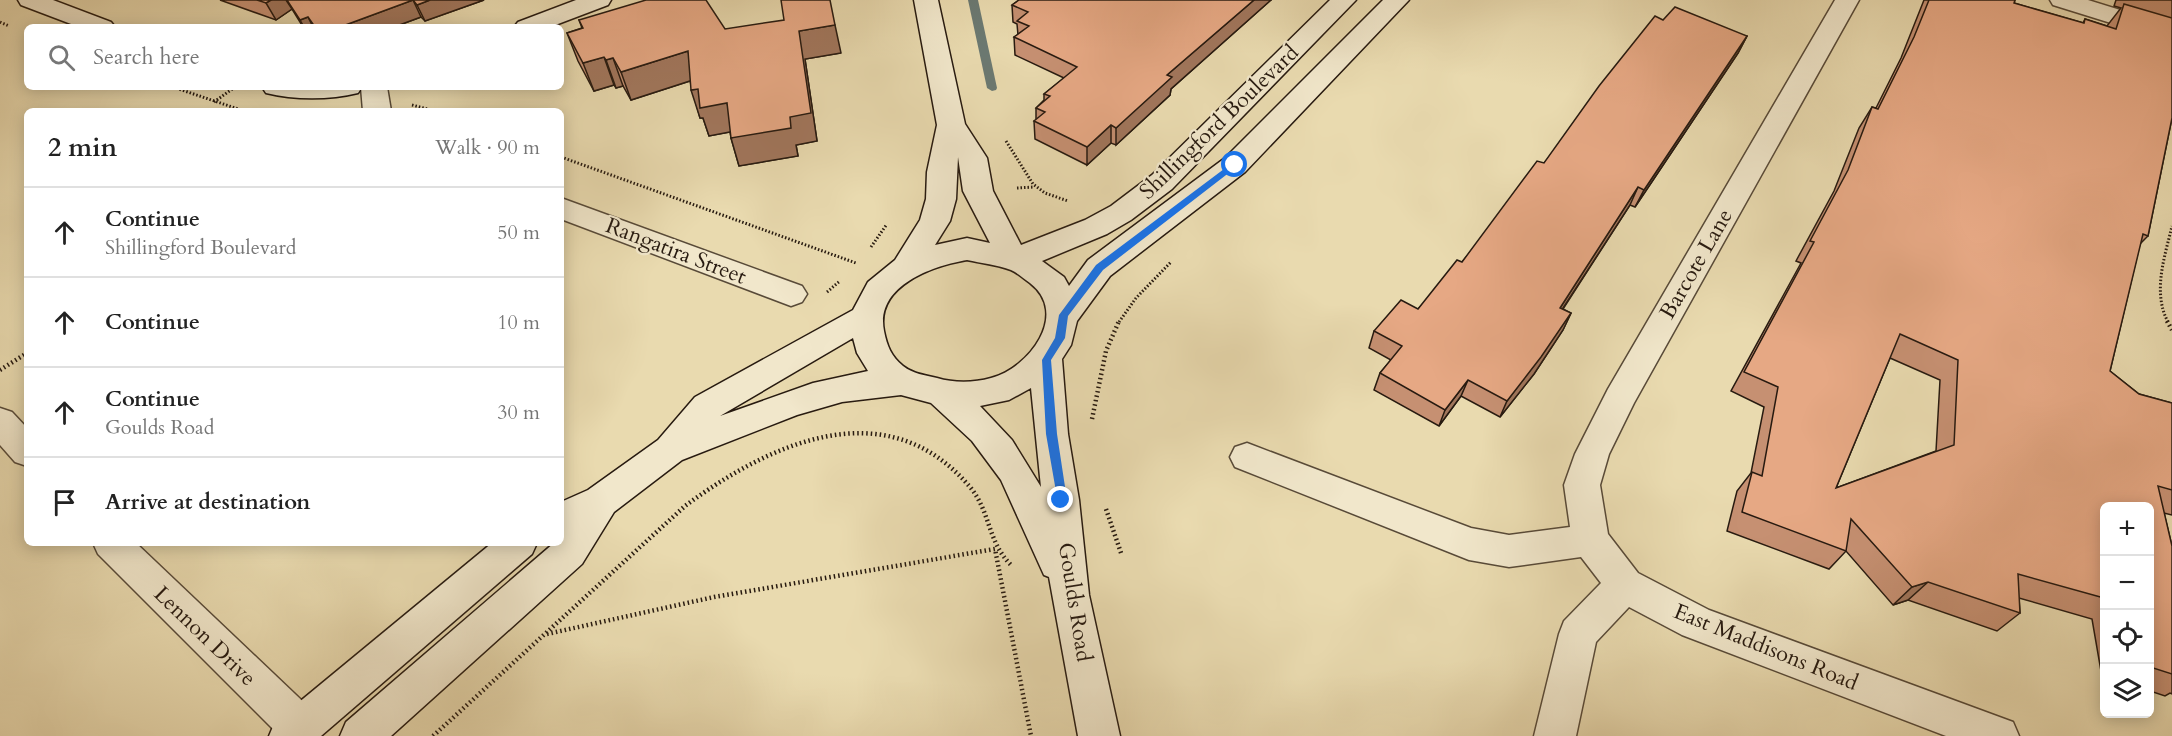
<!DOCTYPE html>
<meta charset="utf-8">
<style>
:root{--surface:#fff;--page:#f2f2f2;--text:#222;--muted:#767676;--line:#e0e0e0}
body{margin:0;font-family:Cardo,serif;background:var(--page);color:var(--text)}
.controls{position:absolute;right:18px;bottom:18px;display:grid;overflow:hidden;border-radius:9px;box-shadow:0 3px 15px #0003}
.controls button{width:54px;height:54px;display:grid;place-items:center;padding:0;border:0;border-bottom:2px solid var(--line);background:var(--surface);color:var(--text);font:30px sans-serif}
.stop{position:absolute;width:18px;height:18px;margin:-14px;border:4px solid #1a73e8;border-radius:50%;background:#fff}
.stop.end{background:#1a73e8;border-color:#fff;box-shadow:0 2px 6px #0008}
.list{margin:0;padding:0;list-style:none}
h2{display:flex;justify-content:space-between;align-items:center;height:78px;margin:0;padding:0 24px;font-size:26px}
h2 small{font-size:20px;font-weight:400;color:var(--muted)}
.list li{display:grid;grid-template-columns:39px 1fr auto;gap:18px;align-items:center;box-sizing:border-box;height:90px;padding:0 24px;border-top:2px solid var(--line)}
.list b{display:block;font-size:22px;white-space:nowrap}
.list p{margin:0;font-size:20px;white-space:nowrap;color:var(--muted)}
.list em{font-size:20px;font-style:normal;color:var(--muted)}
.icon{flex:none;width:33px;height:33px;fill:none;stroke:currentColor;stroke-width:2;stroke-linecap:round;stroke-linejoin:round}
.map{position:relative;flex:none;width:2172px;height:736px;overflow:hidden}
.search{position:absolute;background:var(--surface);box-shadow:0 3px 15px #0003;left:24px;top:24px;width:540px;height:66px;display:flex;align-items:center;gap:15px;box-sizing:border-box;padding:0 21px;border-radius:9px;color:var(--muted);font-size:22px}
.panel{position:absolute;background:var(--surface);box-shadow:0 3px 15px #0003;left:24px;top:108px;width:540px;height:438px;border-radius:9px}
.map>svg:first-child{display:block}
</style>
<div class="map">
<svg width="2172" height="736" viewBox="0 0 2172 736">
<rect width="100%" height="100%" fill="#e9daaf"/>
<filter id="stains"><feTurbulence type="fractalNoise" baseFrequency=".00333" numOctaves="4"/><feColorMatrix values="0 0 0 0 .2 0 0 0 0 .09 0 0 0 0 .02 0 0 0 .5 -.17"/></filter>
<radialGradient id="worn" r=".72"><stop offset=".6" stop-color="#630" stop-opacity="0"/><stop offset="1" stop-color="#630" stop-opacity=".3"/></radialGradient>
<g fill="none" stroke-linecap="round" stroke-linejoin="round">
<path fill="#6b7972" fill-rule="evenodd" d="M 968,0 L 978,0 L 997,88 L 996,90 L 992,91 L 987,88 Z"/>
<defs>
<g id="street">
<path d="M 1835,0 L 1859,0 L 1634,403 L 1609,454 L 1600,485 L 1608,534 L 1638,573 L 1709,610 L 2013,722 L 2019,736 L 1946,736 L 1682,635 L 1629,607 L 1596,642 L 1576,736 L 1534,736 L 1559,634 L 1564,621 L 1601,583 L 1581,557 L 1509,567 L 1469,560 L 1235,467 L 1230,457 L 1235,447 L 1247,443 L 1471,528 L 1509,535 L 1570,527 L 1564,485 L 1575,454 L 1608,389 Z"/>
<path d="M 2050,0 L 2088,0 L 2172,26 L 2172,42 L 2053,5 Z"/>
<path d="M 361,87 L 387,87 L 391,111 L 363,111 Z"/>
<path d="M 561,198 L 802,286 L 807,294 L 802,302 L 791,306 L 561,219 Z"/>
<path d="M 0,408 L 12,412 L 27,428 L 27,466 L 15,462 L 0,445 Z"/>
<path d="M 93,543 L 136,543 L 315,713 L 321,727 L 317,736 L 280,736 L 98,554 Z"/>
</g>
<g id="secondary">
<path d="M 18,0 L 53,0 L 111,22 L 115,27 L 79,27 L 21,5 Z"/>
<path d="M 576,0 L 611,0 L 608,5 L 550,27 L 514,27 L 518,22 Z"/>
<path d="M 914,0 L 938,0 L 965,124 L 987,158 L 993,191 L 1021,245 L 1085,220 L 1111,206 L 1152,175 L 1330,0 L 1356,0 L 1172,189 L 1131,220 L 1107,234 L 1042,261 L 1064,277 L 1069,286 L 1088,260 L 1225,158 L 1383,0 L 1409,0 L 1245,172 L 1110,276 L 1077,321 L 1071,345 L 1062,359 L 1068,434 L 1079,500 L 1089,595 L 1120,736 L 1078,736 L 1049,577 L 1044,575 L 1001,480 L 972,441 L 931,403 L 901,395 L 842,402 L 797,415 L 682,460 L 614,512 L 582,564 L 391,736 L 340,736 L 346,722 L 554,543 L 561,543 L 561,502 L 588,490 L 658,440 L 695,397 L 853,310 L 868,282 L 895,260 L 920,220 L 926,199 L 927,172 L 937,125 ZM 958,157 L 963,191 L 990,243 L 967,238 L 935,245 L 950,221 L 956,199 ZM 967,260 C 981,263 998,265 1011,270 C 1018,273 1024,279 1030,283 C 1070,314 1029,368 991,378 C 973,383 954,383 937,378 C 925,375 913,374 903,366 C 891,356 887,346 884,331 C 875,286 932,266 967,260 ZM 853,338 L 857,353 L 868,371 L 813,383 L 720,416 ZM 1031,388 L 1041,487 L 1012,440 L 980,406 L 1009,400 Z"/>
<path d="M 262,87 L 362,87 L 358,93 C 330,100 294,100 266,93 Z"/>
<path d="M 492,543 L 537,543 L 532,554 L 321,736 L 269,736 L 275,722 Z"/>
</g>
</defs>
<use href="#street" stroke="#584a38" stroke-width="3"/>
<use href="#secondary" stroke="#271a10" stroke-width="3"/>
<g stroke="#271a10" stroke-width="3" stroke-dasharray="1.5 2" stroke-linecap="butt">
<path d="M 0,22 L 9,26"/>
<path d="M 173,87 L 244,111"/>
<path d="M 214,102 L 235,87"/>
<path d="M 412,105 L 435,111"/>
<path d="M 1006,141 L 1033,184 L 1045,193 L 1068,201"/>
<path d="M 561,157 L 856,263"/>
<path d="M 1017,188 L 1034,187"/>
<path d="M 871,247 L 887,224"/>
<path d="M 827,292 L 840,281"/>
<path d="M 1119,322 L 1136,298 L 1171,262"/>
<path d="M 2168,322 C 2152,292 2165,256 2172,226"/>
</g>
<g stroke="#271a10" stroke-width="4.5" stroke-dasharray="1.5 3" stroke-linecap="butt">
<path d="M 2167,321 L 2172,330"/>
<path d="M 0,370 L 27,353"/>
<path d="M 1092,419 L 1106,351 L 1119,321"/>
<path d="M 1106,509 L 1121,553"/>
<path d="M 547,634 L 714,597 L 995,549 L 1031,736"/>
<path d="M 433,736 L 685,506 C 770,443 887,389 970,487 C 991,512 987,542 1012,566"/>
</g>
<use href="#street" fill="#f1e7cb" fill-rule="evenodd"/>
<use href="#secondary" fill="#f1e7cb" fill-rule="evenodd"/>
</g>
<g fill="#c69072" stroke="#271a10" stroke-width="1.5" fill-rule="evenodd">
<path d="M 220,0 L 484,0 L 425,21 L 421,17 L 394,27 L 303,27 L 292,9 L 276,20 Z"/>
<path d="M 1019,0 L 1271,0 L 1171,89 L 1170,95 L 1116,145 L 1111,143 L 1087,165 L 1035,139 L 1034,121 L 1036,120 L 1036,108 L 1044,100 L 1044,94 L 1064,78 L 1015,55 L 1014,37 L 1018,35 L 1017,24 L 1013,22 L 1012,5 Z"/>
<path d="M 1924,0 L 2015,0 L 2014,3 L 2083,23 L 2085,19 L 2107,26 L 2121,8 L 2114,6 L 2116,0 L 2172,0 L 2172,118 L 2148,236 L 2140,244 L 2110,371 L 2139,394 L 2172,403 L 2172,515 L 2164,513 L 2172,546 L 2172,694 L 2170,693 L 2165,696 L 2150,691 L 2150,507 L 2104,507 L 2104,678 L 2102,677 L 2092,619 L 2019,598 L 2020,613 L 1997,631 L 1908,600 L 1893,605 L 1846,551 L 1829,569 L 1727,531 L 1737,491 L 1751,473 L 1764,407 L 1731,391 L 1801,263 L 1796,261 L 1834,191 L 1859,128 L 1872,107 L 1876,108 L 1901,58 ZM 1890,358 L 1940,380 L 1936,451 L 1836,488 Z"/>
<path d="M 579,20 L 725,29 L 841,53 L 805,59 L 817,141 L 796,145 L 798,156 L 739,166 L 731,138 L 730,132 L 709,136 L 703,118 L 700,118 L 690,81 L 631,100 L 623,86 L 616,88 L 614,85 L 594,91 L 578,61 L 567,33 L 582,28 Z"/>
<path d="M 1663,20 L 1747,36 L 1738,53 L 1635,207 L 1630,205 L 1563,309 L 1571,313 L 1563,330 L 1534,374 L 1500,417 L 1461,396 L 1439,426 L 1374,390 L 1380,373 L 1391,360 L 1369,348 L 1374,331 L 1418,309 L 1462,262 Z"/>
</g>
<g fill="#a1765c" stroke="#271a10" stroke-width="1.5">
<path d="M 271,0 L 286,0 L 292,9 L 276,20 L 266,3 Z"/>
<path d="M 413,0 L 421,17 L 394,27 L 340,27 Z"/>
<path d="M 430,0 L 484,0 L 425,21 L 417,5 Z"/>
<path d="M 1254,0 L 1271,0 L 1171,89 L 1170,95 L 1116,145 L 1116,128 L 1167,75 Z"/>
<path d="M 308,17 L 313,27 L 304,27 L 300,20 Z"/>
<path d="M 835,25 L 841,53 L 805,59 L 817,141 L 796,145 L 798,156 L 739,166 L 731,138 L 790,117 L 799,31 Z"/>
<path d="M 1747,36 L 1738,53 L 1635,207 L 1644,190 Z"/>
<path d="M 688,51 L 696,79 L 631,100 L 621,72 Z"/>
<path d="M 604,57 L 614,85 L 594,91 L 583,63 Z"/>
<path d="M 613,58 L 623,86 L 616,88 L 606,60 Z"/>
<path d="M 698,89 L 727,103 L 735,131 L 709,136 L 703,118 L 700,118 L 691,90 Z"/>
<path d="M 1111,125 L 1111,143 L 1087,165 L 1087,147 Z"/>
<path d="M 1638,187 L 1630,205 L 1552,325 L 1560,308 Z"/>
<path d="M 1571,313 L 1563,330 L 1534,374 L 1500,417 L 1507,401 Z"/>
<path d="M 1468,380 L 1461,396 L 1439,426 L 1445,410 Z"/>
<path d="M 1928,582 L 1908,600 L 1893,605 L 1912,587 Z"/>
</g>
<g fill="#e6a884" stroke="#271a10" stroke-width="1.5" fill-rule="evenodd">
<path d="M 257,0 L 271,0 L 266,3 Z"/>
<path d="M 287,0 L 430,0 L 417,5 L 413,0 L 340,27 L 315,27 L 308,17 L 300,20 Z"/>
<path d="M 646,0 L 706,0 L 725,29 L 784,20 L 781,0 L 830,0 L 835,25 L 799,31 L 811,113 L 790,117 L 791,128 L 731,138 L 727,103 L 700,108 L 698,89 L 691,90 L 688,51 L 621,72 L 613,58 L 606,60 L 604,57 L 583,63 L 567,33 L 583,28 L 579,20 Z"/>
<path d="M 1019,0 L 1254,0 L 1167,75 L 1172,77 L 1116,128 L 1111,125 L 1087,147 L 1034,121 L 1045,112 L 1036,108 L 1050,96 L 1044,94 L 1077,67 L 1014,37 L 1029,26 L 1017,21 L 1028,12 L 1012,5 Z"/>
<path d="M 1929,0 L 2015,0 L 2014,3 L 2084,23 L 2085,19 L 2116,29 L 2124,4 L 2172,18 L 2172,118 L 2148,236 L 2143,234 L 2110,371 L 2139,394 L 2172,403 L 2172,490 L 2158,486 L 2172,546 L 2172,674 L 2150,667 L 2150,507 L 2104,507 L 2104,598 L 2018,574 L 2020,613 L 1928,582 L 1912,587 L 1851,519 L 1846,551 L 1742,512 L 1752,472 L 1762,476 L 1778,387 L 1744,372 L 1814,242 L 1810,241 L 1848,170 L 1872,107 L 1878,109 L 1914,37 ZM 1900,334 L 1958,360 L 1954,445 L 1836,488 Z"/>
<path d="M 1675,7 L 1747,36 L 1644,190 L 1638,187 L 1560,308 L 1571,313 L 1541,357 L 1507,401 L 1468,380 L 1445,410 L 1380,373 L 1402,346 L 1374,331 L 1401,300 L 1418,309 L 1457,260 L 1462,262 L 1537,161 L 1544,163 L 1599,86 L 1655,16 L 1663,20 Z"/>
</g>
<path fill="#1a73e8" d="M 1232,163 L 1239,165 L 1103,270 L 1068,316 L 1065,338 L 1051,360 L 1057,434 L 1067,500 L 1065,503 L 1058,503 L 1046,434 L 1042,360 L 1055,338 L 1059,315 L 1096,265 Z"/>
<g text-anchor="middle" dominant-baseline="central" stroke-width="4.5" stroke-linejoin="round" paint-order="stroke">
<g font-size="22" fill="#271a10" stroke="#f1e7cb">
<text transform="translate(1219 122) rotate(-44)">Shillingford Boulevard</text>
<text transform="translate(676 251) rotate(21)">Rangatira Street</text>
<text transform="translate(1696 264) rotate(-60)">Barcote Lane</text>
<text transform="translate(1075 602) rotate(81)">Goulds Road</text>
<text transform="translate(205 636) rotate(44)">Lennon Drive</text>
<text transform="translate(1766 647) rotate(22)">East Maddisons Road</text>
</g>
</g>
<rect width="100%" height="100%" filter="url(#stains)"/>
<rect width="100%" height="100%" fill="url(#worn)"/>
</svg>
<div class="controls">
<button>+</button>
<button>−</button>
<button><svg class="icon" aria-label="locate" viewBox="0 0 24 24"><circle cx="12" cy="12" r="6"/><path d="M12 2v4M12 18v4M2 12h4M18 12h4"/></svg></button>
<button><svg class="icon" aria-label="layers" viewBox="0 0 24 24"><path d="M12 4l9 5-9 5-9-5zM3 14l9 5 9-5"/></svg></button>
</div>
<div class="stop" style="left:1235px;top:165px"></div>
<div class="stop end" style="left:1061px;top:500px"></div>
<div class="search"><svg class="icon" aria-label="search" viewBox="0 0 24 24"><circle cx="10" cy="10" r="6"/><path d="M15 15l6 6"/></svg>Search here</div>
<section class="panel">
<h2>2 min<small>Walk · 90 m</small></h2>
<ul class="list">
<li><svg class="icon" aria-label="ahead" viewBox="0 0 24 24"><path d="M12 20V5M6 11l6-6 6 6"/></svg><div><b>Continue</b><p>Shillingford Boulevard</p></div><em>50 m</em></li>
<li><svg class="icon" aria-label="ahead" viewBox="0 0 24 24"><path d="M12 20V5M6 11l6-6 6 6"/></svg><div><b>Continue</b></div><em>10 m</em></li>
<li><svg class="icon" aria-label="ahead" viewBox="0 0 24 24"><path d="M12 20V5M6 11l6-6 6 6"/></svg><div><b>Continue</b><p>Goulds Road</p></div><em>30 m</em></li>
<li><svg class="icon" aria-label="arrive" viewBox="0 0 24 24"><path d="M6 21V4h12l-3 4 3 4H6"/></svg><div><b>Arrive at destination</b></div></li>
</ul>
</section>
</div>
